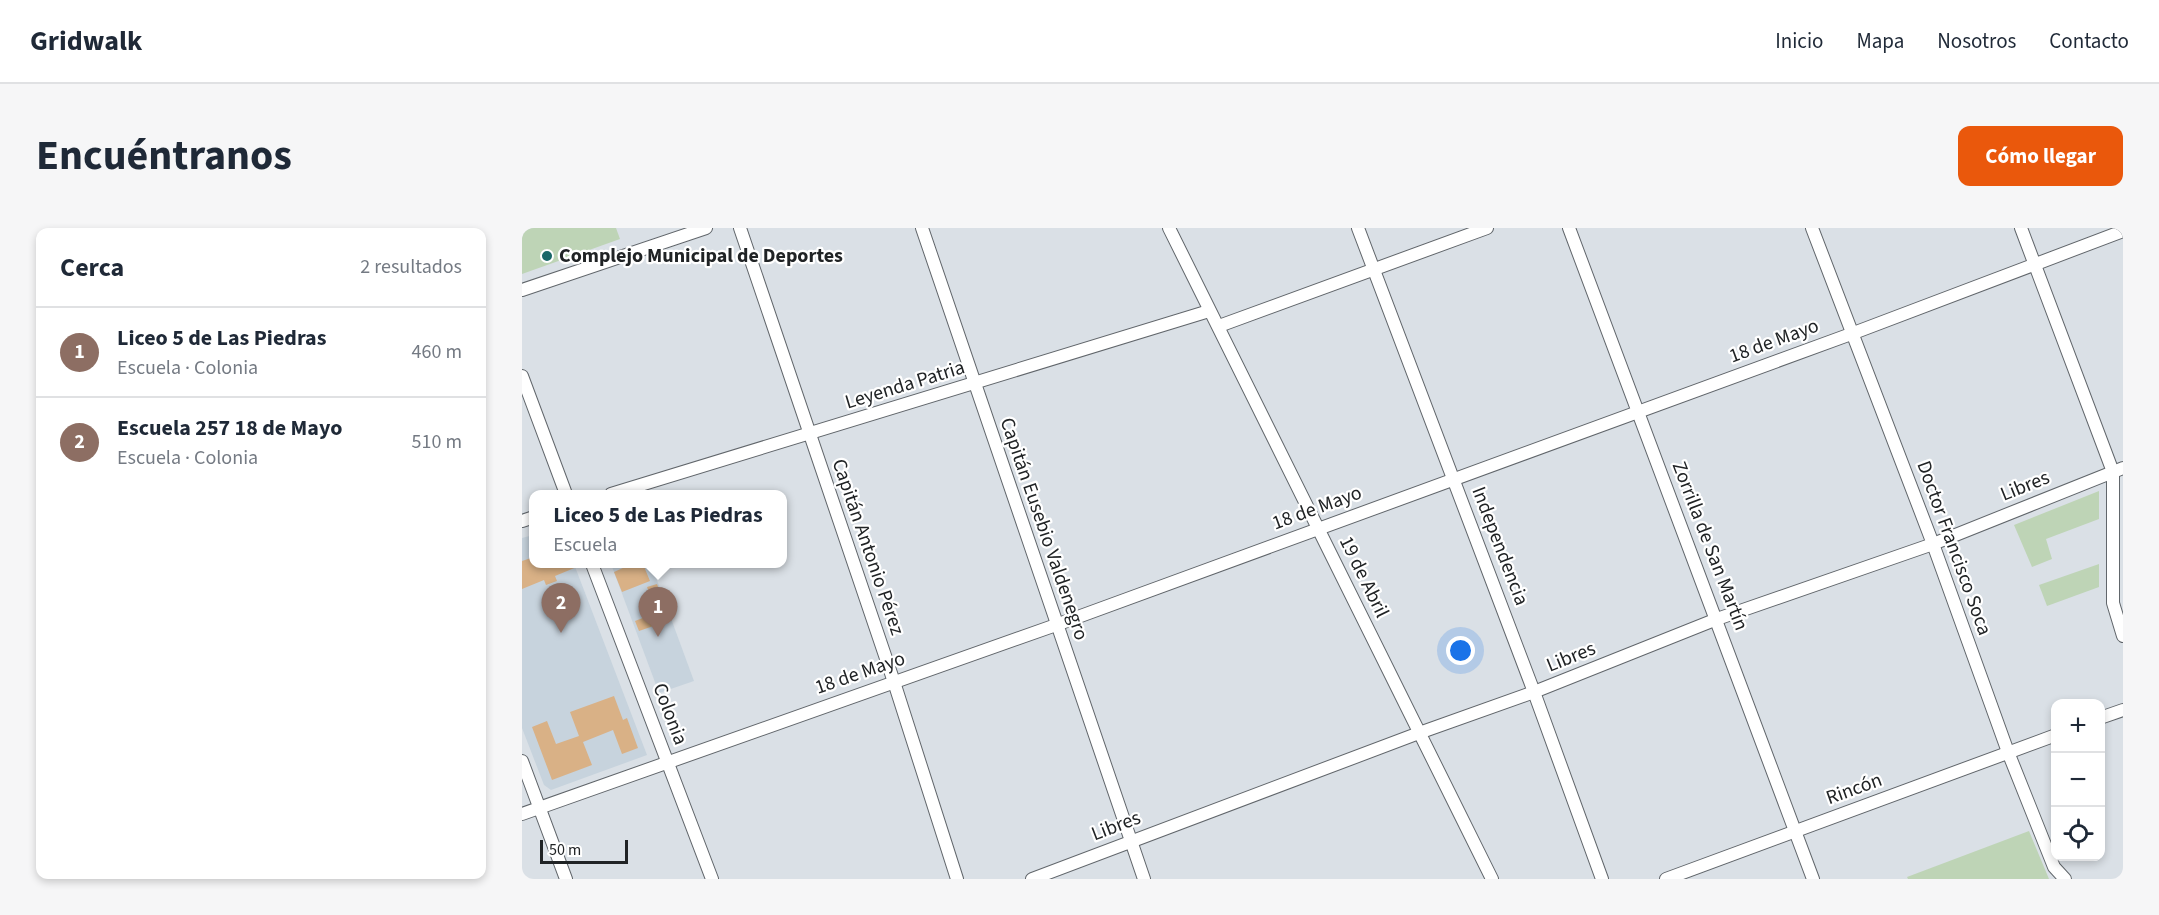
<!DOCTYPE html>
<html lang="es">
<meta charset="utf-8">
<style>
:root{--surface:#fff;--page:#f6f6f7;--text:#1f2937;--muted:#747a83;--line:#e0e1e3;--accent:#ea580c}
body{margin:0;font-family:"Source Sans 3",sans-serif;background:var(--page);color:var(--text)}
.controls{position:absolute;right:18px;bottom:18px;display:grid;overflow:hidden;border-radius:12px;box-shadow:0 3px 9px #0003}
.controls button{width:54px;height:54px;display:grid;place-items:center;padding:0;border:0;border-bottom:2px solid var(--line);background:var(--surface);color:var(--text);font:30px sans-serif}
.scale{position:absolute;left:18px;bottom:15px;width:88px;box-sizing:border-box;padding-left:6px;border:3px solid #202325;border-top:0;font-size:16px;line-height:21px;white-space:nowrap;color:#202325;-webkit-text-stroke:4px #fff;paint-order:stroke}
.you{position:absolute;left:939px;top:423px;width:21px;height:21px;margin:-15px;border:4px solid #fff;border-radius:50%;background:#1a73e8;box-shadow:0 0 0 9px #1a73e833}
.badge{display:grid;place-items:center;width:39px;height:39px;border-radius:50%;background:var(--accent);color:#fff;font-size:20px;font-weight:700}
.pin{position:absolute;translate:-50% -50px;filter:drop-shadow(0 2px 3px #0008)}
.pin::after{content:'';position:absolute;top:32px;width:21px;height:18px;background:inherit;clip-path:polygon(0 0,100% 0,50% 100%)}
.popup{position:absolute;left:7px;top:262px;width:258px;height:78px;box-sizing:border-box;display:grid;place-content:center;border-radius:12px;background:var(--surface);filter:drop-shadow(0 2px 4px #0005);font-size:20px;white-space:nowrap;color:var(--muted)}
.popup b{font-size:22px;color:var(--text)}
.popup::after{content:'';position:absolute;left:50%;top:100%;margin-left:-12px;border:12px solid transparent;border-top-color:var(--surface)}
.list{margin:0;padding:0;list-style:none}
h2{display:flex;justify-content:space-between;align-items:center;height:78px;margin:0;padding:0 24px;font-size:26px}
h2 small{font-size:20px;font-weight:400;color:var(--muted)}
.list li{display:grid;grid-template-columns:39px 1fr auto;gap:18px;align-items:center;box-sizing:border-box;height:90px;padding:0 24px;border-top:2px solid var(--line)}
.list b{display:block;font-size:22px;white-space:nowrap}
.list p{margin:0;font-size:20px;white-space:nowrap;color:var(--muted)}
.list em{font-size:20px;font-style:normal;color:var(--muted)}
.icon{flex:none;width:33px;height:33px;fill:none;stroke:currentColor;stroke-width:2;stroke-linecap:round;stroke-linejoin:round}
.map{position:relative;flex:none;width:1601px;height:651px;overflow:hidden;border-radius:12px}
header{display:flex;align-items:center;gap:36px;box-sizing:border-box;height:84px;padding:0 30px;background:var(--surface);border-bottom:2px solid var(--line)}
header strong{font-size:28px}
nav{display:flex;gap:33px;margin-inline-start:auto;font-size:21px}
.intro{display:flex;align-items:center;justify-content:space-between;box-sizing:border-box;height:144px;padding:0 36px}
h1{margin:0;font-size:42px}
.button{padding:15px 27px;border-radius:12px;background:var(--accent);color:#fff;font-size:21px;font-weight:700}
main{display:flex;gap:36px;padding:0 36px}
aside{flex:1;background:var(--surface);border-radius:12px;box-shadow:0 3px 9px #0003}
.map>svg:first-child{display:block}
</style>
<header>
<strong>Gridwalk</strong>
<nav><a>Inicio</a><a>Mapa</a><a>Nosotros</a><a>Contacto</a></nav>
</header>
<div class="intro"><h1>Encuéntranos</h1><a class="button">Cómo llegar</a></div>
<main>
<aside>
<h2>Cerca<small>2 resultados</small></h2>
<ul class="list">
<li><span class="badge" style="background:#8d6e63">1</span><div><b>Liceo 5 de Las Piedras</b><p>Escuela · Colonia</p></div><em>460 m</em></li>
<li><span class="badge" style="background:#8d6e63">2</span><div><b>Escuela 257 18 de Mayo</b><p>Escuela · Colonia</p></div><em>510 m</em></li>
</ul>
</aside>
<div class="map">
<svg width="1601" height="651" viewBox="0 0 1601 651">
<rect width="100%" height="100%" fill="#dae0e6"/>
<g fill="#c7d3dd">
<path d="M 11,307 L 12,336 L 52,336 L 125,527 L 29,562 L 22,557 L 0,500 L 0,310 Z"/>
<path d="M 89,336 L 129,336 L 172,453 L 137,465 Z"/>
</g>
<g fill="#bed4b6">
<path d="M 0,0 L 94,0 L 98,11 L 0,46 Z"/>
<path d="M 1577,263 L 1577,291 L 1524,311 L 1530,331 L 1510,339 L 1492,297 Z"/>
<path d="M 1577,336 L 1577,359 L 1525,378 L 1517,357 Z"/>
<path d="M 1507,603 L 1527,651 L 1386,651 L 1385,649 Z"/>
</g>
<g fill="#d9b186">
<path d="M 12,329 L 12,336 L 62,336 L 33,348 L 35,353 L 24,357 L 22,352 L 0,361 L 0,333 Z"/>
<path d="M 102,336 L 121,336 L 128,353 L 100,364 L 92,344 L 103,339 Z"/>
<path d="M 135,356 L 143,379 L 133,382 L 125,359 Z"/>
<path d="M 136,384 L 140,395 L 117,403 L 113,393 Z"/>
<path d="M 92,468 L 101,492 L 105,490 L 116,520 L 100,526 L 91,502 L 61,514 L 70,537 L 30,552 L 10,499 L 25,493 L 34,516 L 57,508 L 48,484 Z"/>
</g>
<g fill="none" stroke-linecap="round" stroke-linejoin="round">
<defs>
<g id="street">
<path d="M 218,0 L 372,454 L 435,651"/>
<path d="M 400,0 L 622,651"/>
<path d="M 647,0 L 970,651"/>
<path d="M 836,0 L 1012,464 L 1080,651"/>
<path d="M 1047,0 L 1291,651"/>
<path d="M 1290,0 L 1411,316 L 1486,524 L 1532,639 L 1543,651"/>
<path d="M 1499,0 L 1591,244 L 1591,375 L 1601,408"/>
<path d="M 0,62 L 184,0"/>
<path d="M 697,98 L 965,0"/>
<path d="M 0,148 L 44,266"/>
<path d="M 89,266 L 687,83"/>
<path d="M 0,293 L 12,289"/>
<path d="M 70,336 L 190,651"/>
<path d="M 1578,490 L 1601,482"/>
<path d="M 0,533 L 44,651"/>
<path d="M 0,586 L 534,397 L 1329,106 L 1601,3"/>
<path d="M 510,651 L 897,505 L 1012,464 L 1195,391 L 1411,316 L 1601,240"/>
<path d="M 1144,651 L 1534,507"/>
</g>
</defs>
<use href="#street" stroke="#61666b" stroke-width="14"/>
<use href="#street" stroke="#fff" stroke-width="12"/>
</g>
<circle fill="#196768" stroke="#fff" stroke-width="2" cx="25" cy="28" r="6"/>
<g text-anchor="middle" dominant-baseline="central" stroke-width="4.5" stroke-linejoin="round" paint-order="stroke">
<g font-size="20" font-weight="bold" fill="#202325" stroke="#fff" text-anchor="start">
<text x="37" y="28">Complejo Municipal de Deportes</text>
</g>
<g font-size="20" fill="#202325" stroke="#fff">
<text transform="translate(1252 113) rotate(-20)">18 de Mayo</text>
<text transform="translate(383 157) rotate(-17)">Leyenda Patria</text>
<text transform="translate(1503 258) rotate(-22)">Libres</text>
<text transform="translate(795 280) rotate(-20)">18 de Mayo</text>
<text transform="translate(522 301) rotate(71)">Capitán Eusebio Valdenegro</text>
<text transform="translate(978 318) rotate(69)">Independencia</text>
<text transform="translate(1188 318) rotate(69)">Zorrilla de San Martín</text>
<text transform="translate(346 319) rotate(71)">Capitán Antonio Pérez</text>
<text transform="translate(1432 320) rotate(70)">Doctor Francisco Soca</text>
<text transform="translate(842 349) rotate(64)">19 de Abril</text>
<text transform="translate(1049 429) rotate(-22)">Libres</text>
<text transform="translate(338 445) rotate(-19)">18 de Mayo</text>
<text transform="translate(148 486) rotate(69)">Colonia</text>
<text transform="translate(1332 561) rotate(-20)">Rincón</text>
<text transform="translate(594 598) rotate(-21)">Libres</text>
</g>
</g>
</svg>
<div class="controls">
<button>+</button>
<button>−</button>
<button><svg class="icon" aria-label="locate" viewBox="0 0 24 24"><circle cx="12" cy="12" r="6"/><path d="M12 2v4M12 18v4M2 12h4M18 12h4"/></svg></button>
</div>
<div class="scale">50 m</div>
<div class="you"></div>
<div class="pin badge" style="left:136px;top:409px;background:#8d6e63">1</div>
<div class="popup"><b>Liceo 5 de Las Piedras</b>Escuela</div>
<div class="pin badge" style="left:39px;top:405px;background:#8d6e63">2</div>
</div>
</main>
